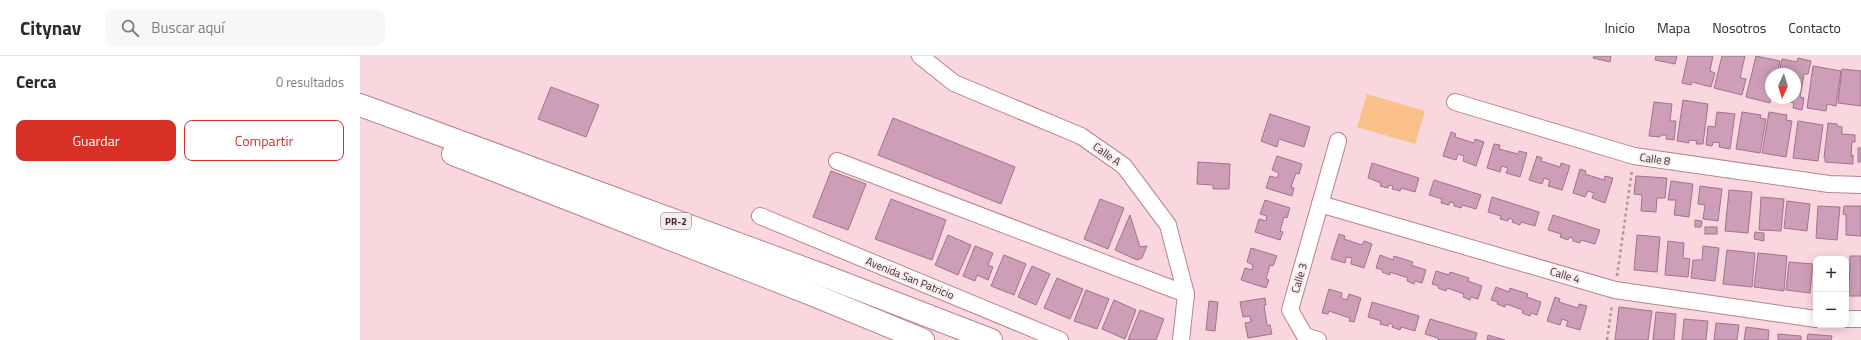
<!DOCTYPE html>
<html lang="es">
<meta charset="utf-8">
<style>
:root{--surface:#fff;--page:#f7f7f7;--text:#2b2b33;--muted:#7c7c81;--line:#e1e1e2;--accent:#d93025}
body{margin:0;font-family:"Titillium Web",sans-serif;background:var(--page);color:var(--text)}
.controls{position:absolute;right:12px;bottom:12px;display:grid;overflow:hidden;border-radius:8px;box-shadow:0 2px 10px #0003}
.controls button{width:36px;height:36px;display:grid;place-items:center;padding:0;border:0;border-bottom:1px solid var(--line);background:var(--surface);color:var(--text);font:20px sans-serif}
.compass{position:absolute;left:1405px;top:12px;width:36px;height:36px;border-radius:50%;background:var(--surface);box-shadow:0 2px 10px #0003;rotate:184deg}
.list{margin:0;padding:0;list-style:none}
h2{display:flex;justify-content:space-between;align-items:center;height:52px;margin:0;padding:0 16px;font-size:17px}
h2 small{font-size:13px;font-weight:400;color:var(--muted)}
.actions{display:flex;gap:8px;padding:12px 16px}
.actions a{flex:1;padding:9px 0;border:1px solid var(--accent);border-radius:8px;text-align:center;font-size:14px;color:var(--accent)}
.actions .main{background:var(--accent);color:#fff}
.icon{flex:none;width:22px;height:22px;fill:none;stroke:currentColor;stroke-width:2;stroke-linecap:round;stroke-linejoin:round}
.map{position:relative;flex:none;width:1501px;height:284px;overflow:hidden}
header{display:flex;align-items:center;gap:24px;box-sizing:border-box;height:56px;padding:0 20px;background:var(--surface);border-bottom:1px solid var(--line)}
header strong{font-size:19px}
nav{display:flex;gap:22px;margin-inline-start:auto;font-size:14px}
.search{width:280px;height:36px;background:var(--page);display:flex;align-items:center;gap:10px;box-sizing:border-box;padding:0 14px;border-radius:8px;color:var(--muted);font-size:15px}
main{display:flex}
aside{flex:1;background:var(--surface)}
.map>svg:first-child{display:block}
</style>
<header>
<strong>Citynav</strong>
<div class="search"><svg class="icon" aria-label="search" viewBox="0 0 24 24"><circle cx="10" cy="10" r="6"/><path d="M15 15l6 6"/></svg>Buscar aquí</div>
<nav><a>Inicio</a><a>Mapa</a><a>Nosotros</a><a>Contacto</a></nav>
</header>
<main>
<aside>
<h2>Cerca<small>0 resultados</small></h2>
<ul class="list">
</ul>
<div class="actions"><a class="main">Guardar</a><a>Compartir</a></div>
</aside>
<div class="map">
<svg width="1501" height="284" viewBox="0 0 1501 284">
<rect width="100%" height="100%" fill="#fad7de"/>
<path fill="#fac089" d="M 1007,38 L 1065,55 L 1055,88 L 997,71 Z"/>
<g fill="#ce9eb9" stroke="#a0738d">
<path d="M 1234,0 L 1251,0 L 1250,6 L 1233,2 Z"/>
<path d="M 1296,0 L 1317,0 L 1315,8 L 1295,4 Z"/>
<path d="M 1328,0 L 1353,0 L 1350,15 L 1355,17 L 1351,31 L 1332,26 L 1331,29 L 1322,27 Z"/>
<path d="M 1362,0 L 1385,0 L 1380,22 L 1386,23 L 1382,39 L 1354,32 Z"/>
<path d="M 1396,0 L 1420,5 L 1417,18 L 1411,18 L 1410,47 L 1386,41 Z"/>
<path d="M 1438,2 L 1451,5 L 1448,18 L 1444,18 L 1440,41 L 1444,42 L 1442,54 L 1433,52 L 1434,47 L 1414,43 L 1435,42 L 1435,18 L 1419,18 L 1422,3 L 1437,6 Z"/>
<path d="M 1453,10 L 1481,15 L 1476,50 L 1467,48 L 1466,55 L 1447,52 Z"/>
<path d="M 1482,13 L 1501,15 L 1501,50 L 1478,47 Z"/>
<path d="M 191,31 L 239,49 L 226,81 L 178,63 Z"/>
<path d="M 1323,44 L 1348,48 L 1343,88 L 1336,88 L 1337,85 L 1329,84 L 1329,87 L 1317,85 Z"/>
<path d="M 1294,46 L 1312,48 L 1310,65 L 1316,65 L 1314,84 L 1306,83 L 1307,79 L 1301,79 L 1300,81 L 1289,80 Z"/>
<path d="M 1357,56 L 1375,58 L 1370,93 L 1359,91 L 1360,87 L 1353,86 L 1352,90 L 1346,89 L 1348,70 L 1355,71 Z"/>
<path d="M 1382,56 L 1401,59 L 1400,62 L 1406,63 L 1400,97 L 1376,93 Z"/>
<path d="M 1409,56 L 1427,59 L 1426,64 L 1432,65 L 1426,101 L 1402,97 Z"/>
<path d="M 910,58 L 950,71 L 944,91 L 919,83 L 917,91 L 901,85 Z"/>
<path d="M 533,62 L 655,111 L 641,148 L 518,99 Z"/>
<path d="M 1438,65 L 1463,69 L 1458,105 L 1433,102 Z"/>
<path d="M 1468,67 L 1477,68 L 1477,70 L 1482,71 L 1482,78 L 1495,79 L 1495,86 L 1492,86 L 1491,100 L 1493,99 L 1493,108 L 1465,106 L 1465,102 L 1464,102 Z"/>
<path d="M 1091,76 L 1096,78 L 1095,81 L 1114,87 L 1115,83 L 1124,86 L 1116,110 L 1103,105 L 1104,100 L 1098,98 L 1096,104 L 1083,100 Z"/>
<path d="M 1134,88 L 1140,89 L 1139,93 L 1158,98 L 1159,95 L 1167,97 L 1160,121 L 1146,117 L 1148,112 L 1142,110 L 1140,116 L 1127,112 Z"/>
<rect x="1498" y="92" width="3" height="14"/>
<path d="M 917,100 L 942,108 L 939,118 L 936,117 L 931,131 L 934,132 L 932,140 L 906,132 L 910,120 L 917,122 L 919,117 L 912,114 Z"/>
<path d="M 1177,100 L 1182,102 L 1181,105 L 1200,111 L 1201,107 L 1210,110 L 1202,134 L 1188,130 L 1190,124 L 1184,122 L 1182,128 L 1169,124 Z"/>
<path d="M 838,106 L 870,108 L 869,133 L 853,133 L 853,129 L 837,128 Z"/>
<path d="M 1012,107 L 1059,122 L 1055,136 L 1041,132 L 1040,135 L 1032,133 L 1033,130 L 1029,129 L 1028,132 L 1020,130 L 1021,127 L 1008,122 Z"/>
<path d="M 1220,113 L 1226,115 L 1225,118 L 1244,124 L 1245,120 L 1253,122 L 1245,147 L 1232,142 L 1234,137 L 1228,135 L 1225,141 L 1213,137 Z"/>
<path d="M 471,115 L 506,128 L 488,174 L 453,161 Z"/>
<path d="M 1276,120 L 1307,122 L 1305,142 L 1297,142 L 1296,156 L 1281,155 L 1282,139 L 1274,138 Z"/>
<path d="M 1074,124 L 1121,139 L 1116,153 L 1102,149 L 1101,152 L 1094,150 L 1094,147 L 1090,146 L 1089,149 L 1081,147 L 1082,143 L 1069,139 Z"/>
<path d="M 1311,125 L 1333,128 L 1329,161 L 1314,159 L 1316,144 L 1308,144 Z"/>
<path d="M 1340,130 L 1362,133 L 1358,165 L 1343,163 L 1345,149 L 1338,148 Z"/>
<path d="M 1369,134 L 1392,136 L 1388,177 L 1365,175 Z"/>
<path d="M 1132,141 L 1179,156 L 1175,170 L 1161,166 L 1160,169 L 1152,166 L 1153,164 L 1149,162 L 1148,165 L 1140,163 L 1141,160 L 1128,156 Z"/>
<path d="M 1401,141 L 1424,143 L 1421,175 L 1399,174 Z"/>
<path d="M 531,143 L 586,164 L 572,204 L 515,183 Z"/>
<path d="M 740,143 L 764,152 L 748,193 L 724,183 Z"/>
<path d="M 905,144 L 930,152 L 927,162 L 924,161 L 920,175 L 923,176 L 920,184 L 895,176 L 899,163 L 906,165 L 907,160 L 900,158 Z"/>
<path d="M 1427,145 L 1450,148 L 1447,175 L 1424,172 Z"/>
<path d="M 1458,150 L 1480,151 L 1477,184 L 1456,182 Z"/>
<path d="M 1484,150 L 1501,150 L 1501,180 L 1486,179 L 1486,159 L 1483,158 Z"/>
<path d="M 770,159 L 780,191 L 787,190 L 782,202 L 777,204 L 755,194 Z"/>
<path d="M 1193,159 L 1240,174 L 1235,188 L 1221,184 L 1220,187 L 1213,185 L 1213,182 L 1209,181 L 1208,184 L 1200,181 L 1201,178 L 1188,174 Z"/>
<path d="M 1335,164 L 1342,165 L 1341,171 L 1335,171 Z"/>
<rect x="1345" y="171" width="12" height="7"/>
<path d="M 1395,176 L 1404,177 L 1404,185 L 1394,183 Z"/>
<path d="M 979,178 L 985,180 L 984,183 L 1002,189 L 1004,185 L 1012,188 L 1004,212 L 991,208 L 992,202 L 986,201 L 985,207 L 971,203 Z"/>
<path d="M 588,179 L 611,189 L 598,219 L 575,209 Z"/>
<path d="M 1277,179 L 1300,181 L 1297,216 L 1274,214 Z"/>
<path d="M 1308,185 L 1324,187 L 1323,202 L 1330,203 L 1328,221 L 1305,219 Z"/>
<path d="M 615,190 L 633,197 L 628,209 L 633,211 L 628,224 L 617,219 L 615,225 L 603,220 Z"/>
<path d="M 1343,190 L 1359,192 L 1355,225 L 1331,222 L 1333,204 L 1342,204 Z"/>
<path d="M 891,192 L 917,200 L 913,210 L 910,209 L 906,223 L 909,224 L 906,232 L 881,224 L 885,212 L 892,214 L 893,209 L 887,206 Z"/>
<path d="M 1367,194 L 1395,197 L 1392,231 L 1363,228 Z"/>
<path d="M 1398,197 L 1427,200 L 1424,235 L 1394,231 Z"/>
<path d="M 644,199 L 666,208 L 654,239 L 631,230 Z"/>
<path d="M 1020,199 L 1033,204 L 1034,200 L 1053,206 L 1051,209 L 1066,214 L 1062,227 L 1055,225 L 1054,228 L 1047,225 L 1048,222 L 1030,216 L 1030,219 L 1022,216 L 1023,214 L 1016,212 Z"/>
<path d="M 1490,200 L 1501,200 L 1501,240 L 1489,240 Z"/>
<path d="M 1429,206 L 1453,208 L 1450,237 L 1426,234 Z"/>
<path d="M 672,210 L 690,218 L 676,249 L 658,241 Z"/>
<path d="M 1076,215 L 1089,219 L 1090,216 L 1109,222 L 1108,225 L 1122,230 L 1118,243 L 1111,241 L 1110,244 L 1103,241 L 1104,238 L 1087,232 L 1086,235 L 1078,232 L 1079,230 L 1072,228 Z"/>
<path d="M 697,222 L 723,233 L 710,263 L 684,252 Z"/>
<path d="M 1136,231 L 1149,236 L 1150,232 L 1168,238 L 1167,241 L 1181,246 L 1177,259 L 1171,257 L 1170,260 L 1162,257 L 1163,254 L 1146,248 L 1145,251 L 1137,248 L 1138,246 L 1131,244 Z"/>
<path d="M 969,233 L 982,237 L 981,242 L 987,244 L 989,238 L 1001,242 L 994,266 L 989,265 L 990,262 L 969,255 L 968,258 L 962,257 Z"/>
<path d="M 726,234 L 749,243 L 737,273 L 714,265 Z"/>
<path d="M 1195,241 L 1200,243 L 1199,246 L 1218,252 L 1219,248 L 1227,250 L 1220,274 L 1206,270 L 1208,265 L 1202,263 L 1200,269 L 1187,265 Z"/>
<path d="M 905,242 L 906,249 L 904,249 L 907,269 L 910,269 L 912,278 L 888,282 L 885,267 L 891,266 L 890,260 L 883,261 L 880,246 Z"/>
<path d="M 754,244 L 776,254 L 765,283 L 742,273 Z"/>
<path d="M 849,245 L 858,246 L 855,275 L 846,274 Z"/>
<path d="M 1012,246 L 1059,260 L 1055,275 L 1041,271 L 1040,274 L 1032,271 L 1033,269 L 1029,267 L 1028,270 L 1020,268 L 1021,265 L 1008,261 Z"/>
<path d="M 1259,251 L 1292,255 L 1288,284 L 1255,284 Z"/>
<path d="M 780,254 L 804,263 L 796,284 L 768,284 Z"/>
<path d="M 1296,256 L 1316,258 L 1314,284 L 1293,284 Z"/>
<path d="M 1070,263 L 1117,277 L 1115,284 L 1078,284 L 1078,282 L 1065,278 Z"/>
<path d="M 1324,263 L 1348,265 L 1346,284 L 1322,284 Z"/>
<path d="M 1356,267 L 1379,269 L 1377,284 L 1354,284 Z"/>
<path d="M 1386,271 L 1409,274 L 1408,284 L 1384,284 Z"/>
<path d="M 1418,278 L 1441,280 L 1441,284 L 1418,284 Z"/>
<path d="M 1448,278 L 1472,280 L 1471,284 L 1447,284 Z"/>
<path d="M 1128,279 L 1145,284 L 1127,284 Z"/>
</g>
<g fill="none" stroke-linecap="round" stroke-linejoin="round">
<defs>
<g id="minor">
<path d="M 560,0 L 594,27 L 721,80 L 764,110 L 808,169 L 826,238 L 821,284"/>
<path d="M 1095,46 L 1274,100 L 1469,128 L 1501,129"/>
<path d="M 477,105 L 826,238"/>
<path d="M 960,148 L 1255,234 L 1456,263"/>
<path d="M 400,160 L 700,284"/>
<path d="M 1486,263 L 1501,263"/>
<path d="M 958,284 L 945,280 L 930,254 L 978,85"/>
</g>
<g id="primary">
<path d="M 0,49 L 457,217 L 631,284"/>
<path d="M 93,98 L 451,238 L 563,284"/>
</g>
</defs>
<use href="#minor" stroke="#b7838f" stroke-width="18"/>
<use href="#primary" stroke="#b7838f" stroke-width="24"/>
<g stroke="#b4969c" stroke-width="2.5" stroke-dasharray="3 3" stroke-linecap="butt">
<path d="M 1257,220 L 1272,114"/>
<path d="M 1247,284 L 1252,249"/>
</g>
<use href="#minor" stroke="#fff" stroke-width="16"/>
<use href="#primary" stroke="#fff" stroke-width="22"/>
</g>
<g text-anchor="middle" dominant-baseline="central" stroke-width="4" stroke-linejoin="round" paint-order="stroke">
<rect fill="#f7ebee" stroke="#766368" stroke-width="1" x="301" y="157" width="30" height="16" rx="3"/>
<g font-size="10" font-weight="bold" fill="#3f292e">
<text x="316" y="165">PR-2</text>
</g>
<g font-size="11" fill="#3f292e" stroke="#f7ebee">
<text transform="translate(747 98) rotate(35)">Calle A</text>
<text transform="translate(1295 103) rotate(8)">Calle 8</text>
<text transform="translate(1205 219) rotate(16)">Calle 4</text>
<text transform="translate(550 222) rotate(22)">Avenida San Patricio</text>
<text transform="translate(939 222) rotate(-74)">Calle 3</text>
</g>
</g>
</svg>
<div class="controls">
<button>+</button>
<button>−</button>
</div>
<svg class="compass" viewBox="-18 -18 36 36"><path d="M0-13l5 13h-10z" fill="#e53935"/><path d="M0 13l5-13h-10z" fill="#7c7c81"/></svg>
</div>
</main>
